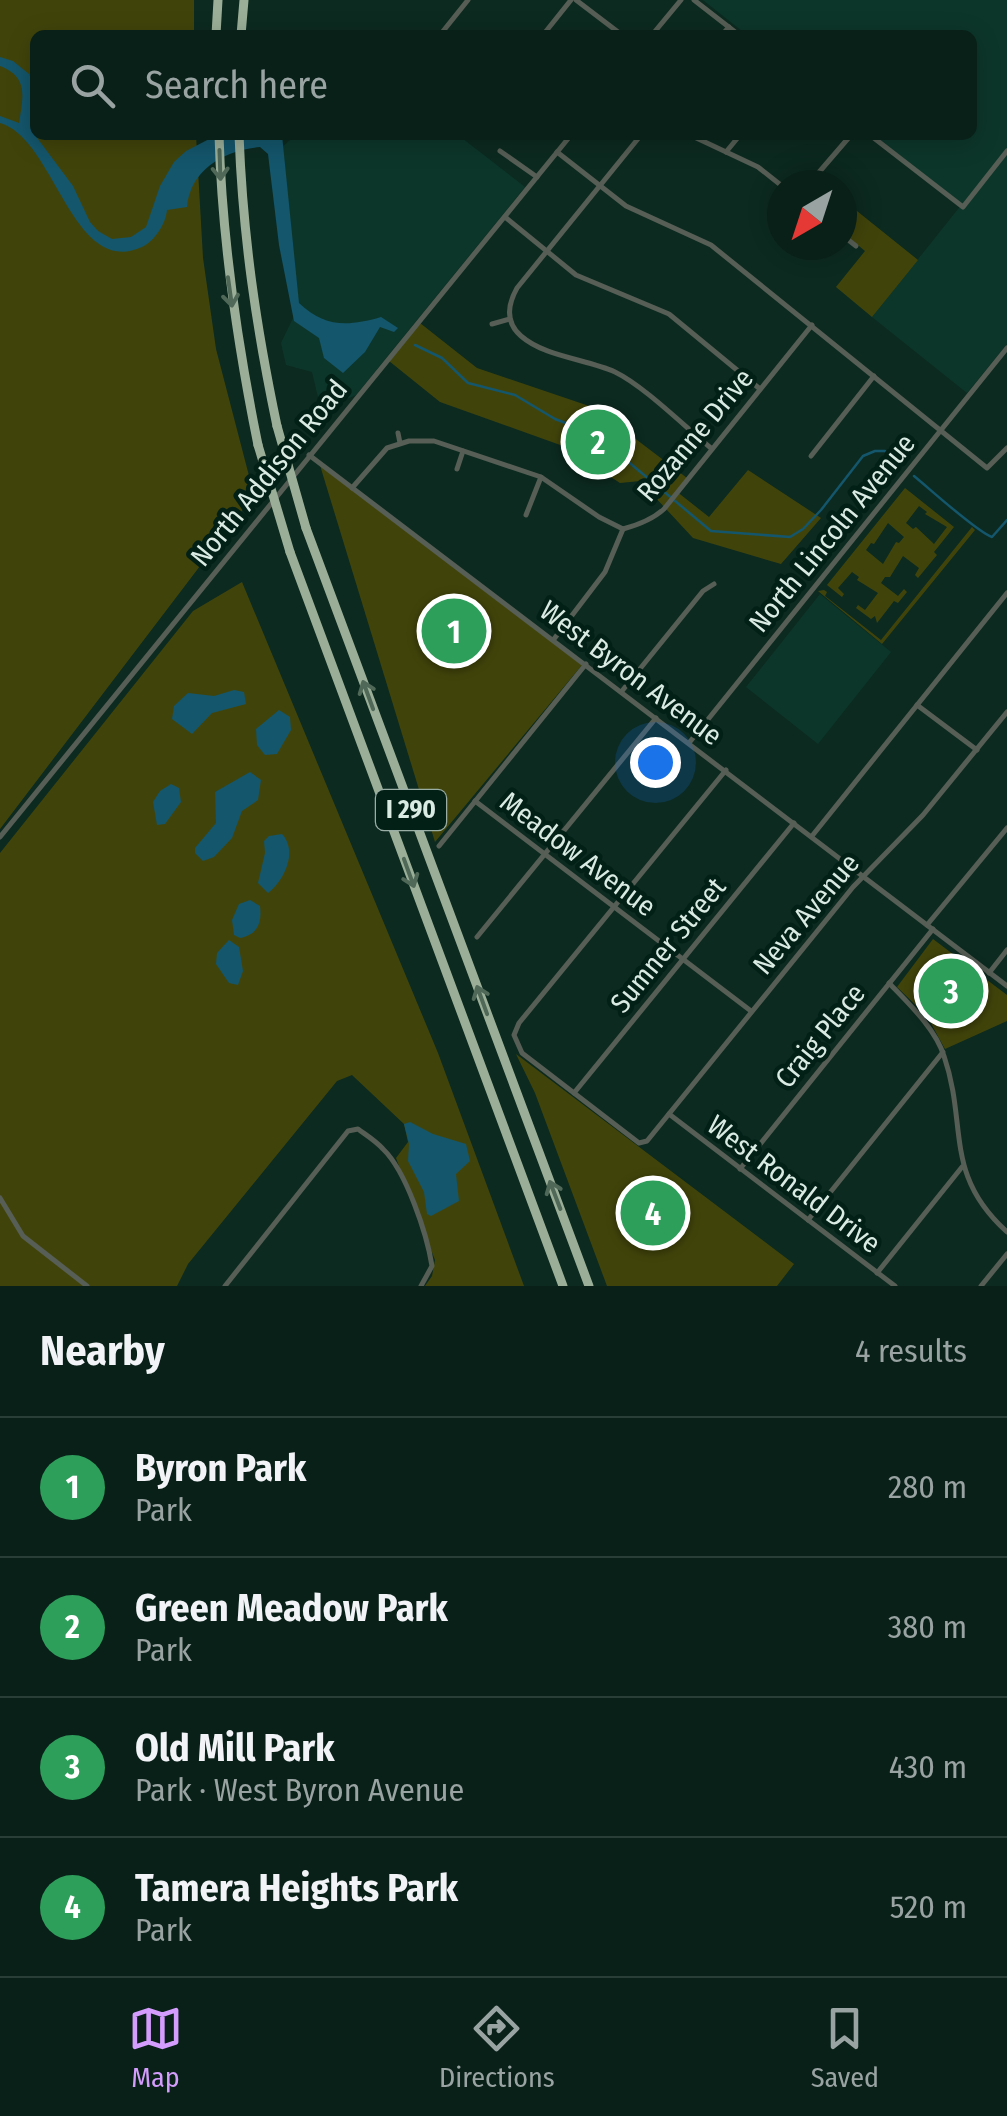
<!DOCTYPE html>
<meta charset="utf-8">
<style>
:root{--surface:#092018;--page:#172d25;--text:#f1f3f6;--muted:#99a3a2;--line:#293e37;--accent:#d49cfc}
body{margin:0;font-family:"Fira Sans Condensed",sans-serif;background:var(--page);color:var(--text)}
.compass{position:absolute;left:767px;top:170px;width:90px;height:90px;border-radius:50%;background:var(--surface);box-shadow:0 5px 25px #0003;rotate:219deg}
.you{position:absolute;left:655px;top:762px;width:35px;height:35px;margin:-25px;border:8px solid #fff;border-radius:50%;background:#1a73e8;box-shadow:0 0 0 15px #1a73e833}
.badge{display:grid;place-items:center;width:65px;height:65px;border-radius:50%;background:var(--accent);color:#fff;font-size:32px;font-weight:700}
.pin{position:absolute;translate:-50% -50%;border:5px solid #fff;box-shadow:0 2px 10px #0006}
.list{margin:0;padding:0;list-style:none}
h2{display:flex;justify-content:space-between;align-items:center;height:130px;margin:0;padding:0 40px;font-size:42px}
h2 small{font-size:32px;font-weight:400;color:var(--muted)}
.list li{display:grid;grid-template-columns:65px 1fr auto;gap:30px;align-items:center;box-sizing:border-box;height:140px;padding:0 40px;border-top:2px solid var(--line)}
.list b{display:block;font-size:38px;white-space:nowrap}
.list p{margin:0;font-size:32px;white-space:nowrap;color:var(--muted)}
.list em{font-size:32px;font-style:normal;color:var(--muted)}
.icon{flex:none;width:55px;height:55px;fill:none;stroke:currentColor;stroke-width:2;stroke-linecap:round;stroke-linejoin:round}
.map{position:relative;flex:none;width:1007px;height:1286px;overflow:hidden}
.search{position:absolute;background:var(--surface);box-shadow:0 5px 25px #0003;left:30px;right:30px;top:30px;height:110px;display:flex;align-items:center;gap:25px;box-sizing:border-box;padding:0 35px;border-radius:15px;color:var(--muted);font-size:38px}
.sheet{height:690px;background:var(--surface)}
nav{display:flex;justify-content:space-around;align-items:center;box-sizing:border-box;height:140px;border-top:2px solid var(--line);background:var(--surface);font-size:28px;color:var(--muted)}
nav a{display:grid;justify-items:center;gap:5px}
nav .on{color:var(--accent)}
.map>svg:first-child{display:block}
</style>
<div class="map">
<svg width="1007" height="1286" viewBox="0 0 1007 1286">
<rect width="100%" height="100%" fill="#0c2a20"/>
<g fill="#0d362a">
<path d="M 703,0 L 1007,0 L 1007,344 L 967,393 L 872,317 L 962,204 L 874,135 L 972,135 L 972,35 L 747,35 Z"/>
<path d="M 296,135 L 458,135 L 525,187 L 356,395 L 321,410 L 312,372 L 286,365 L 281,343 L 295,314 L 282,147 Z"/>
<path d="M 820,594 L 891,652 L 818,744 L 746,687 Z"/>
</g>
<g fill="#41440a" fill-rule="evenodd">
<path d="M 0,0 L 194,0 L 194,35 L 35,35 L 35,135 L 196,135 L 203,258 L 216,349 L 254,495 L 0,829 Z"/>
<path d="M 842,199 L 918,260 L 872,317 L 836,287 L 865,251 L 842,232 Z"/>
<path d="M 420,323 L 477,368 L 595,408 L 687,478 L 676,491 L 709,517 L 748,470 L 821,518 L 781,564 L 693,538 L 640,481 L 620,483 L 563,446 L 440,402 L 389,361 Z"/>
<path d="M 319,462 L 582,665 L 435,842 Z"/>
<path d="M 905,488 L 954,527 L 934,552 L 937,555 L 918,578 L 915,575 L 919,568 L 903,556 L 890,577 L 885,577 L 881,583 L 898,596 L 904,589 L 907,592 L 898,603 L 894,601 L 877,623 L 875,616 L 871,619 L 856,608 L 858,605 L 865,610 L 878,593 L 857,580 L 859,577 L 852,572 L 838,588 L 844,594 L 842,597 L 827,585 ZM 919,506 L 927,512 L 925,514 L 947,527 L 934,544 L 916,527 L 913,529 L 906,523 ZM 888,523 L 904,537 L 899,543 L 896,542 L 883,564 L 866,550 L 871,543 L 874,544 Z"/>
<path d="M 972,527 L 975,530 L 882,644 L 818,591 L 824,590 L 827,592 L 825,596 L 881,640 Z"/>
<path d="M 242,582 L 438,1053 L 524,1286 L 425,1286 L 432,1276 L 435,1260 L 396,1158 L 408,1142 L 404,1124 L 352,1075 L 337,1081 L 188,1264 L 177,1286 L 0,1286 L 0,853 L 193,611 Z"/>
<path d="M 933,939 L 1007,995 L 1007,1021 L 945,1049 L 927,1016 L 897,987 Z"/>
<path d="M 516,1054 L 794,1264 L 777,1286 L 607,1286 L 535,1093 Z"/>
</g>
<g fill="#14566c">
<path d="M 0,57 L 13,61 L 29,74 L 33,83 L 35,135 L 73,186 L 90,222 L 98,231 L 112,239 L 131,237 L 146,227 L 160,186 L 174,162 L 186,151 L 217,135 L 282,135 L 299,303 C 324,327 347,327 381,317 L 398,328 L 394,332 L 380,327 L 365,352 L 343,373 L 324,358 L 319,338 L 294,321 L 279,245 L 268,154 L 260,147 C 224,150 190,170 187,207 L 167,210 C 166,223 155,241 142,247 C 72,279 55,138 0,123 L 0,116 L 19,123 C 23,97 29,77 0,66 Z"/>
<path d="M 234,690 L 244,692 L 246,704 L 212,713 L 192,734 L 172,719 L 174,706 L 188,693 L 214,696 Z"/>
<path d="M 279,710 L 290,717 L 291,730 L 277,754 L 265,755 L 257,745 L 256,729 Z"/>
<path d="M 250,772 L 261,780 L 258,800 L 242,811 L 232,838 L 214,857 L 203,861 L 195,853 L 195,848 L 216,823 L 215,792 Z"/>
<path d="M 171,784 L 179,788 L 181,802 L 165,824 L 157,825 L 153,802 L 160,791 Z"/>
<path d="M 282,834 C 298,851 285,880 268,893 L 258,883 L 265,853 L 264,841 L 269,836 Z"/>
<path d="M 250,900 L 260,906 C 262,923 258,934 240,938 L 234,935 L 232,920 L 239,904 Z"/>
<path d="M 229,940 L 239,947 L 243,971 L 238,985 L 229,983 L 216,964 L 217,953 Z"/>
<path d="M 410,1122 L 433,1134 L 466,1144 L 470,1161 L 456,1174 L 459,1201 L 431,1216 L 427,1214 L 424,1192 L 408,1161 L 409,1144 L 404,1124 Z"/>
</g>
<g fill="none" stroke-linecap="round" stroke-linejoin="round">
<g stroke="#14566c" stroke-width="2.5">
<path d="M 415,345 L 442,358 L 468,383 L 515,395 L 555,419 L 595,434 L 711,531 L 790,537 L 803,529 L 821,510 L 863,456 L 875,451 L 885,451 L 901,465"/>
<path d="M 914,476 C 930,489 977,532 992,537 L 1007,520"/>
</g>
<g stroke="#565e55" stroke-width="5">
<path d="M 576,0 L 622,35"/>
<path d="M 694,0 L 739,35"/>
<path d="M 440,35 L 468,0"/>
<path d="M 543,35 L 571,0"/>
<path d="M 652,35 L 681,0"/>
<path d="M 722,35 L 729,27"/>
<path d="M 641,135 L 517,288 C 508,304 505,322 521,336 C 545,357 587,359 615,372 C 644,386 685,427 712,449"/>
<path d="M 690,135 L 758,167 L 782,186"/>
<path d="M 870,135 L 963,207 L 1007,151"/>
<path d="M 500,151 L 537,177"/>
<path d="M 557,152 L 626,206 L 711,245 L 987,468 L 1007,448"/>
<path d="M 726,152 L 740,135"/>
<path d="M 808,185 L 851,135"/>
<path d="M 505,217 L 576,275 L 669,314 L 760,389"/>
<path d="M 842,235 L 856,246"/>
<path d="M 492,324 L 510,319"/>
<path d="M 398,433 L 400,443"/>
<path d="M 309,455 L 1007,986"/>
<path d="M 811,456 L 874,376"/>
<path d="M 457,469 L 463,451"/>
<path d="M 352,488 L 387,448 L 409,441 L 434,441 L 541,477 L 599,517 L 623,529 C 638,525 652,520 664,509 L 812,325"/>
<path d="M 526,515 L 541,477"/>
<path d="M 554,639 L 605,572 L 623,529"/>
<path d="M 622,691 L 703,591 L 714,584"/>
<path d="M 917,705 L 977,750"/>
<path d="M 689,743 L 1007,348"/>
<path d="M 726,770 L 519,1023 L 514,1035 L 522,1053 L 639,1143 L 647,1141 L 853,887 L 923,815 L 1007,712"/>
<path d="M 475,801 L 751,1011"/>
<path d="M 812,836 L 1007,593"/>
<path d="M 0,837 L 571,135"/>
<path d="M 439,846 L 586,664"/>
<path d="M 927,925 L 1007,828"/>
<path d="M 477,937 L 656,718"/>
<path d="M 989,973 L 1007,950"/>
<path d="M 889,983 C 909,1004 935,1028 944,1056 C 968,1126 943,1174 1007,1232"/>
<path d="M 574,1093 L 794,823"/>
<path d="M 669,1114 L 895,1286"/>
<path d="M 740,1169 L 933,929"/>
<path d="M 0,1198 L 23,1236 L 87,1286"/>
<path d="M 808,1220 L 943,1052"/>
<path d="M 877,1273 L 962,1167"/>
<path d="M 225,1286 L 348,1131 L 358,1129 C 366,1135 376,1141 383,1149 C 406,1171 427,1234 432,1266 L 421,1286"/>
<path d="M 981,1286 L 1007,1254"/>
</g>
<g stroke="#9baf98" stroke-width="9">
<path d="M 216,35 L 218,0"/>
<path d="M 241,35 L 244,0"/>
<path d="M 219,135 C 222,240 237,342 258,445"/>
<path d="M 239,135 C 243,237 256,326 277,426"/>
<path d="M 306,528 L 589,1286"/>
<path d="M 290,552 L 563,1286"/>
</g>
<g stroke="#9baf98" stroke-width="9">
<path d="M 277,426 L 306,528"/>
<path d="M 258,445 L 290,552"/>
</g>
</g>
<defs><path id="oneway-shaft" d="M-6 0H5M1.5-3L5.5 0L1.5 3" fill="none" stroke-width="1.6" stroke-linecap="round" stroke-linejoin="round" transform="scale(2.5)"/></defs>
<g stroke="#4f6858">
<use href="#oneway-shaft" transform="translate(220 165) rotate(88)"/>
<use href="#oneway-shaft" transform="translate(230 292) rotate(82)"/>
<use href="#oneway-shaft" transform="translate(368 695) rotate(-110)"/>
<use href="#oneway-shaft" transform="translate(409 873) rotate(70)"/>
<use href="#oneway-shaft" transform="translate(482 1000) rotate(-110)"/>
<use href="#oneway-shaft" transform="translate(555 1195) rotate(-111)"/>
</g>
<g text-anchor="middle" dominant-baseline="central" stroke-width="9" stroke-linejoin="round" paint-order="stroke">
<rect fill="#032017" stroke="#9aaea6" stroke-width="2.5" x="376" y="790" width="70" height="40" rx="8"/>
<g font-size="25" font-weight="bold" fill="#daebe4">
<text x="411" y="810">I 290</text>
</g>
<g font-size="28" fill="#daebe4" stroke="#032017">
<text transform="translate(695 435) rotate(-50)">Rozanne Drive</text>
<text transform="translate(269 473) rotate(-51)">North Addison Road</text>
<text transform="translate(832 533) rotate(-51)">North Lincoln Avenue</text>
<text transform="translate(631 673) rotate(37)">West Byron Avenue</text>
<text transform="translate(578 854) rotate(37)">Meadow Avenue</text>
<text transform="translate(806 914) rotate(-50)">Neva Avenue</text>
<text transform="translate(668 945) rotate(-51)">Sumner Street</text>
<text transform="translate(820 1036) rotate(-51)">Craig Place</text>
<text transform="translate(794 1184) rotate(37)">West Ronald Drive</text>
</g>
</g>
</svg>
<svg class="compass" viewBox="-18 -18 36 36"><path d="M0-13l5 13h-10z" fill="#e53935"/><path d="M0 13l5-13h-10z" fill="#99a3a2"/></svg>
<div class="you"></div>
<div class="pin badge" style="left:454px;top:631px;background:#2e9e5b">1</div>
<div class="pin badge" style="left:598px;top:442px;background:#2e9e5b">2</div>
<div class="pin badge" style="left:951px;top:991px;background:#2e9e5b">3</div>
<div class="pin badge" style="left:653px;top:1213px;background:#2e9e5b">4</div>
<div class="search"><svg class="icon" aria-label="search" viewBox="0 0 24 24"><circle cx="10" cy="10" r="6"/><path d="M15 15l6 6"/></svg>Search here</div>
</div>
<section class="sheet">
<h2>Nearby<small>4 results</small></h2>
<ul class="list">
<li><span class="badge" style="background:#2e9e5b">1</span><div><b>Byron Park</b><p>Park</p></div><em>280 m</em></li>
<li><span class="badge" style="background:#2e9e5b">2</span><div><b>Green Meadow Park</b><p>Park</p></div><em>380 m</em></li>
<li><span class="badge" style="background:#2e9e5b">3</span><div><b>Old Mill Park</b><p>Park · West Byron Avenue</p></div><em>430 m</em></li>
<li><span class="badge" style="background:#2e9e5b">4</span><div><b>Tamera Heights Park</b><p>Park</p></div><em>520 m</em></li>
</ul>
</section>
<nav>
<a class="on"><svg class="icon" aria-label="map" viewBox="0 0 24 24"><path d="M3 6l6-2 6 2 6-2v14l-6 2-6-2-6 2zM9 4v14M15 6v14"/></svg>Map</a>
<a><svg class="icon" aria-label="directions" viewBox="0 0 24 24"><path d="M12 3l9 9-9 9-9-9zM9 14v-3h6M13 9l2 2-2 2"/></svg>Directions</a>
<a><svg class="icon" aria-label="saved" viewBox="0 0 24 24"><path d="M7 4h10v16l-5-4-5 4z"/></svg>Saved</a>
</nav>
